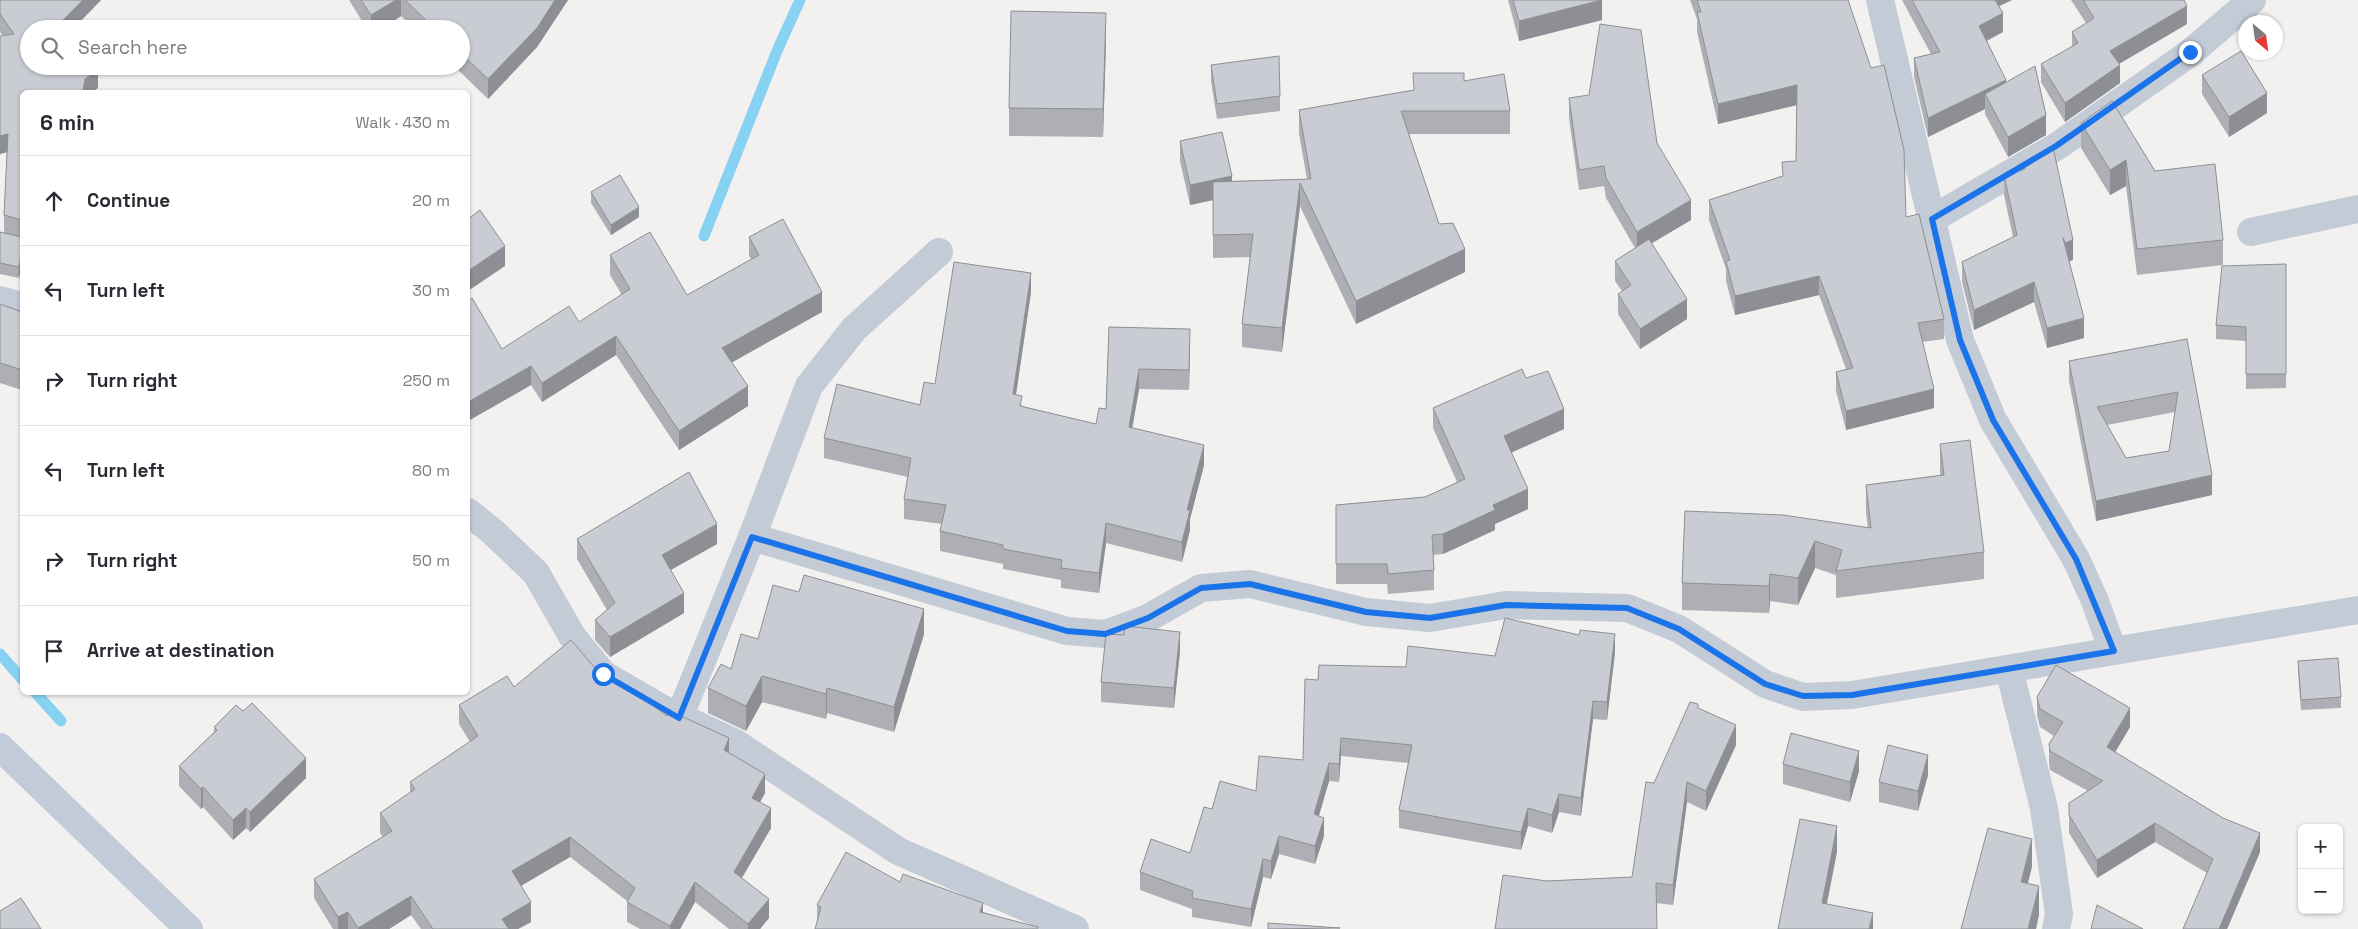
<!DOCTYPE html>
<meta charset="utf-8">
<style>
:root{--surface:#fff;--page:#f7f7f7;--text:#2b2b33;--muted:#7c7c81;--line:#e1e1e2}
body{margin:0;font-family:"Space Grotesk",sans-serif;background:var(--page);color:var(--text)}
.controls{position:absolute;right:15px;bottom:15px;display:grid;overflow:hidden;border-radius:8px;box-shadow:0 1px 4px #0004}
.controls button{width:45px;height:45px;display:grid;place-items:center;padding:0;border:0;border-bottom:1px solid var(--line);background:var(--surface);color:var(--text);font:25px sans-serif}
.compass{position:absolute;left:2238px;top:15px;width:45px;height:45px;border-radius:50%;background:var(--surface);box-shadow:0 1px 4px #0004;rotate:151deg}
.stop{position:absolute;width:15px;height:15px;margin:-11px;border:4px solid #1a73e8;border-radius:50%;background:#fff}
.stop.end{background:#1a73e8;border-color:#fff;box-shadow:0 1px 5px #0008}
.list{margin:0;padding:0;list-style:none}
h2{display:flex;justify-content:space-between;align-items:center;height:65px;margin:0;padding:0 20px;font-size:21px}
h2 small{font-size:16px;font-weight:400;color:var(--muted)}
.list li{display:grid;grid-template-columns:32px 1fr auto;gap:15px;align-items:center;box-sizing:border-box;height:90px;padding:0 20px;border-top:1px solid var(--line)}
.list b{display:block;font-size:19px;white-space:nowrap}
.list em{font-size:16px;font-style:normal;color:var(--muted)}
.icon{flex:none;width:28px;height:28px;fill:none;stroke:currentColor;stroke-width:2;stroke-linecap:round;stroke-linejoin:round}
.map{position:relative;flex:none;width:2358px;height:929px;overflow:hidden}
.search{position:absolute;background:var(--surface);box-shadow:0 1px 4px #0004;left:20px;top:20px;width:450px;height:55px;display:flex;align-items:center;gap:12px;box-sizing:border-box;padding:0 18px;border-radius:28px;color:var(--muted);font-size:19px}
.panel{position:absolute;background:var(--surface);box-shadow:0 1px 4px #0004;left:20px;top:90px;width:450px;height:605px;border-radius:8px}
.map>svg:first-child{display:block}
</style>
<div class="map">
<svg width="2358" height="929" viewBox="0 0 2358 929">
<rect width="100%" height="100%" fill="#f3f0f0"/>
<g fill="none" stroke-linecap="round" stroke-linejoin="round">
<g stroke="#87d2f2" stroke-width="11">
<polyline points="704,236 777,51 800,0"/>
<polyline points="0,654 22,679"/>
<polyline points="35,692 61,721"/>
</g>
<g stroke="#c3cbd6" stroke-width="28">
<polyline points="1880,0 1960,340 1993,420 2076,559 2095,601 2113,651"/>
<polyline points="1932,219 2056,147 2190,53 2252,0"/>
<polyline points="2251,232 2358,209"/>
<polyline points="0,300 22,306"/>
<polyline points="468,512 493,532 536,573 572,636 603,674 663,709 737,744 898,851 1075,929"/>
<polyline points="752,537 1067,631 1105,634 1148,618 1201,588 1250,584 1366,612 1430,618 1506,605 1627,608 1679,629 1765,684 1803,697 1852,695 2358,610"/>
<polyline points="2009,669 2044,808 2059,914 2056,929"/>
<polyline points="679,718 752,537 809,386 854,329 939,252"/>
</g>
<polyline stroke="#c2cbda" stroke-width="28" points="0,747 189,929"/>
</g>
<g fill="#aeafb5" fill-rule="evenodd">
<polygon points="0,0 101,0 73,29 29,29 98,88 22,92 22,263 19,278 0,274 0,232 4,233 4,215 7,152 0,154 0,36 3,36 0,32"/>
<polygon points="349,0 568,0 537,47 488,99 454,66 461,66 461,29 415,29 401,16 381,29 367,29"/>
<polygon points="1508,0 1601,0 1602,20 1519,41"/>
<polygon points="1690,0 1848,0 1906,217 1944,319 1944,339 1922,342 1934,408 1846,430 1836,391 1836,372 1846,369 1819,295 1735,315 1726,281 1726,269 1709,220 1709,200 1782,176 1796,161 1797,105 1718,124 1697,32 1697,19"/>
<polygon points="1902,0 2012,0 1999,6 2003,32 1987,41 2006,82 2046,135 2008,157 1985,114 1985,109 1928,137 1914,77 1914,58 1931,54"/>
<polygon points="2071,0 2184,0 2187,24 2119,64 2120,83 2065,122 2041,82 2041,64 2072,47 2072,32 2086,23"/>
<polygon points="1106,41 1103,137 1009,136 1009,108"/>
<polygon points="1211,65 1280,96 1280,111 1217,119 1211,81"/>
<polygon points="2202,75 2267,113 2229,137 2202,94"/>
<polygon points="1464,81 1510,111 1510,134 1409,134 1439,224 1465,272 1356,324 1300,206 1282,352 1242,347 1242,324 1250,257 1213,258 1213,200 1190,205 1180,161 1180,141 1232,181 1307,179 1299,134 1299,110"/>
<polygon points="1569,98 1657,143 1691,220 1652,243 1687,319 1640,349 1618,314 1618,294 1622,291 1615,281 1615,261 1635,248 1606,198 1604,186 1579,190 1569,118"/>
<polygon points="2081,123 2223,240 2223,265 2137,275 2126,186 2110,195 2081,148"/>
<polygon points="2053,147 2073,260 2069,261 2084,338 2047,348 2034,302 1974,330 1962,282 1962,262 2013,237 2004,195 2004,175 2023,170 2023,164"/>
<polygon points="591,192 639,217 611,235 591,203"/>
<polygon points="749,237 822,312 732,362 748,406 679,450 616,355 542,402 531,385 468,421 468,301 502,349 579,322 622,295 610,275 610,255 687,295 751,259 749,256"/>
<polygon points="2286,264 2286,388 2246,389 2246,341 2216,339 2216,325"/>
<polygon points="1031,292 1016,395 1022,406 1096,424 1106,409 1109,327 1190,349 1189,390 1139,389 1132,428 1204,465 1190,519 1190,530 1182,562 1106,543 1099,593 1061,588 1061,580 1003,569 1003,564 940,551 940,531 942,524 904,519 904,499 908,477 824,458 824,438 920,405 935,384"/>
<polygon points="0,304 22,312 22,390 0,383"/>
<path d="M 2187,339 L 2212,495 L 2096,521 L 2069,381 L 2069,361 ZM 2175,412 L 2169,451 L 2126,458 L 2107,425 Z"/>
<polygon points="1526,378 1564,429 1511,452 1528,509 1495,524 1495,530 1443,554 1433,555 1434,570 1434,590 1388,594 1387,584 1336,584 1336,505 1425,497 1457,482 1433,428 1433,408"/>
<polygon points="1940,444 1984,552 1984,579 1836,598 1836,575 1815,568 1798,605 1770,601 1769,613 1682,610 1682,583 1685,511 1868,528 1866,512 1866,485 1940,475"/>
<polygon points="577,539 717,544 670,570 684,613 610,657 595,640 595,620 607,610 577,559"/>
<polygon points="924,634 894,732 827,713 826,719 762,702 746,731 708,713 708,688 731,669 758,639"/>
<polygon points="1180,651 1174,708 1101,702 1101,682"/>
<polygon points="1615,652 1607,720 1593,719 1581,816 1559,812 1552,833 1528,826 1521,850 1399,828 1399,810 1408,763 1341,756 1339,782 1329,781 1319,816 1324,836 1315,864 1279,854 1271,879 1263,877 1251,927 1192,917 1192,909 1140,890 1140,872 1190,853 1212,809 1256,791 1303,760 1318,680 1406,667 1495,656"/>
<polygon points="2298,661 2341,697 2341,708 2301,710 2298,672"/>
<polygon points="595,668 667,716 729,753 765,793 760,802 771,828 742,878 769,918 760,929 729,929 695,902 680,929 640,929 627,922 627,901 570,857 521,886 531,922 518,929 421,929 411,915 389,929 333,929 314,898 314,879 383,837 380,833 380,813 410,793 410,782 470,742 459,724 459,705 514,687"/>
<polygon points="2037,697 2130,727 2115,752 2260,852 2227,929 2183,929 2207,873 2155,842 2097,878 2069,833 2069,803 2088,791 2050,770 2049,763 2049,744 2054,736 2040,727 2037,716"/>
<polygon points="1698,708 1736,745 1706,811 1687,802 1673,905 1656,903 1547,881 1632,877 1654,783"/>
<polygon points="214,727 306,778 250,832 246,828 233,840 203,807 201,809 179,786 179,766 214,732"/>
<polygon points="1783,764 1859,771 1850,802 1783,784"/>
<polygon points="1928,775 1918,811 1879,802 1879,782"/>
<polygon points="900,882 983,912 1038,929 817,921 817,905"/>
</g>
<g fill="#8d8f94">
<polygon points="83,0 101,0 73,29 63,29 63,20"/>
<polygon points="396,0 401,0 401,16 381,29 371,29 371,15"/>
<polygon points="555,0 568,0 537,47 488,99 488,79"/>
<polygon points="1602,0 1602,20 1519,41 1519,21"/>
<polygon points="1991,0 2012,0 1991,10"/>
<polygon points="2187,6 2187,24 2110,69 2110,51"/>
<polygon points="1106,13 1106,41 1103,137 1103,109"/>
<polygon points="2003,13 2003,32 1979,44 1979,26"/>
<polygon points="2120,65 2120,83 2065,122 2065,103"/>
<polygon points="98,70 98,88 92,92 83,92 85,79"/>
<polygon points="2006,80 2006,99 1985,94 1985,109 1928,137 1928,118"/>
<polygon points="1797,85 1797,105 1718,124 1718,104"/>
<polygon points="2267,93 2267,113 2229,137 2229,117"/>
<polygon points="2046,115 2046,135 2008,157 2008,137"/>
<polygon points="8,134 8,152 0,154 0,136"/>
<polygon points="2126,160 2126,186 2110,195 2110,170"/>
<polygon points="1232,176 1232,196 1190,205 1190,185"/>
<polygon points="1300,183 1300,206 1282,352 1282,328"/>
<polygon points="1691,200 1691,220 1637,252 1637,232"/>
<polygon points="639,207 639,217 611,235 611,225"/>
<polygon points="2073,240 2073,260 2065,263 2065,243"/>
<polygon points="505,246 505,266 468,291 468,271"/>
<polygon points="1465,249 1465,272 1356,324 1356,301"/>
<polygon points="22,253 22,263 19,278 19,267"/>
<polygon points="1031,273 1031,292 1013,414 1013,394"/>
<polygon points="1819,276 1819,295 1735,315 1735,296"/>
<polygon points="2034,282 2034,302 1974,330 1974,310"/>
<polygon points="822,292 822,312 722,368 722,348"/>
<polygon points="1687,299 1687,319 1640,349 1640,329"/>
<polygon points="2084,318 2084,338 2047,348 2047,328"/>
<polygon points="1190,329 1190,349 1189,390 1189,370"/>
<polygon points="616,336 616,355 542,402 542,383"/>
<polygon points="531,366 531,385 468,421 468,402"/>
<polygon points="1139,369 1139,389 1129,447 1129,427"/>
<polygon points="748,386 748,406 679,450 679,431"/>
<polygon points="1934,389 1934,408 1846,430 1846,411"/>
<polygon points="1564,409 1564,429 1504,456 1504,436"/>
<polygon points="1204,445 1204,465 1190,519 1190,530 1182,562 1182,542 1187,510"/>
<polygon points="2212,475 2212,495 2096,521 2096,501"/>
<polygon points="1528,489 1528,509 1495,524 1495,530 1443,554 1443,534 1493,505"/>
<polygon points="1106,523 1106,543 1099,593 1099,573"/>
<polygon points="717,524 717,544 662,575 662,555"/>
<polygon points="1815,541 1815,568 1798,605 1798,578"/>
<polygon points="1770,574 1770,601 1769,613 1769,586"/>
<polygon points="684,593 684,613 610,657 610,637"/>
<polygon points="924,609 924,634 894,732 894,707"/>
<polygon points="1180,632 1180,651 1174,708 1174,688"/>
<polygon points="1615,634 1615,652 1607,720 1607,702"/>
<polygon points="762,676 762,702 746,731 746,706"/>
<polygon points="827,688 827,713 826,719 826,694"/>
<polygon points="1593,701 1593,719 1581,816 1581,798"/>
<polygon points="2130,708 2130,727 2107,766 2107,747"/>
<polygon points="1736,725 1736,745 1706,811 1706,791"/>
<polygon points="729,738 729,758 724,750"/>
<polygon points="1341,738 1341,756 1339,782 1339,764"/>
<polygon points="1859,751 1859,771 1850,802 1850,782"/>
<polygon points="1928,755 1928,775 1918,811 1918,791"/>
<polygon points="306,758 306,778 250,832 250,812"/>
<polygon points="1329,763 1329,781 1314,832 1314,814"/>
<polygon points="765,774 765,793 752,817 752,798"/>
<polygon points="1687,782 1687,802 1673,905 1673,885"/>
<polygon points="203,787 203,807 201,809 201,789"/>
<polygon points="1559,794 1559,812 1552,833 1552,815"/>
<polygon points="246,808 246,828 233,840 233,820"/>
<polygon points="771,808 771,828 734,891 734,872"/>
<polygon points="1528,808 1528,826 1521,850 1521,832"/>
<polygon points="1324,818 1324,836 1315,864 1315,846"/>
<polygon points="2155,823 2155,842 2097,878 2097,860"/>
<polygon points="1837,826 1837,852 1822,929 1822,903"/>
<polygon points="2260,833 2260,852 2227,929 2219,929"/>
<polygon points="1279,836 1279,854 1271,879 1271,861"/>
<polygon points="570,837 570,857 512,891 512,871"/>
<polygon points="2032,839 2032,867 2021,910 2021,882"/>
<polygon points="1263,859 1263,877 1251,927 1251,909"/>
<polygon points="695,882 695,902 680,929 670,929 670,926"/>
<polygon points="2039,886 2039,915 2036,929 2028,929"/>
<polygon points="411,896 411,915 389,929 358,929 358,928"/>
<polygon points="769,899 769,918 760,929 748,929 748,924"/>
<polygon points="531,902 531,922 518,929 502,929 502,919"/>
<polygon points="983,903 983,922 980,912"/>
<polygon points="348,912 348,929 338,929 338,917"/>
<polygon points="1873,913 1873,929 1869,929"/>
</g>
<g fill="#caccd3" stroke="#8d8f94" fill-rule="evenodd">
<polygon points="0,0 83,0 63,20 69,29 29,29 29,66 95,66 98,70 85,79 83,92 22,92 22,220 4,215 8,134 0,136 0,36 14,34 0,14"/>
<polygon points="361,0 396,0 371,15"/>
<polygon points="405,0 555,0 537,28 488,79 461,53 461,29 435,29"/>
<polygon points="1513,0 1602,0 1519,21"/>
<polygon points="1697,0 1848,0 1871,68 1884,65 1904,150 1906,217 1919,214 1944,319 1918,323 1934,389 1846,411 1836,372 1853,368 1819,276 1735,296 1726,261 1730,260 1709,200 1783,176 1782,162 1796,161 1797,85 1718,104 1697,12 1701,12"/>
<polygon points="1912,0 1995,0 2003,13 1979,26 2006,80 1928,118 1914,58 1940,52"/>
<polygon points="2083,0 2184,0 2187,6 2110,51 2120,65 2065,103 2041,64 2078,43 2072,32 2094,18"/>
<polygon points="1011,11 1106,13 1103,109 1009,108"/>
<polygon points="1600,24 1641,30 1657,143 1691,200 1637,232 1606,178 1604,166 1579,170 1569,98 1589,95"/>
<polygon points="2241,51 2267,93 2229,117 2202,75"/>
<polygon points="1279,56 1280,96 1217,104 1211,65"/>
<polygon points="2035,66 2046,115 2008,137 1985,94"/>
<polygon points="1413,73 1464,73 1464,81 1504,74 1510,111 1401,111 1439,224 1453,223 1465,249 1356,301 1300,183 1282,328 1242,324 1253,234 1213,235 1213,182 1311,179 1299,110 1414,90"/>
<polygon points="2112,101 2155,171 2215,164 2223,240 2137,249 2126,160 2110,170 2081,123"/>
<polygon points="1222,132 1232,176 1190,185 1180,141"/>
<polygon points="2053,147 2073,240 2065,243 2063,238 2084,318 2047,328 2034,282 1974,310 1962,262 2017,235 2004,175 2025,169 2023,164"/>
<polygon points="620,175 639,207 611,225 591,192"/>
<polygon points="480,210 505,246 468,271 468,219"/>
<polygon points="783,219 822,292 722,348 748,386 679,431 616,336 542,383 531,366 468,402 468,301 472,298 502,349 569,306 579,322 630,289 610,255 650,232 687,295 759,255 749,237"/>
<polygon points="0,232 22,237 22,253 19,267 0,263"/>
<polygon points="1649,239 1687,299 1640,329 1618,294 1631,285 1615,261"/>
<polygon points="954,262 1031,273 1013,394 1022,396 1020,406 1096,424 1099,408 1106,409 1109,327 1190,329 1189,370 1139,369 1129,427 1204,445 1187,510 1190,510 1182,542 1106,523 1099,573 1061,568 1062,560 1003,549 1003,545 940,531 946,505 904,499 911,458 824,438 837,384 920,405 924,382 935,384"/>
<polygon points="2286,264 2286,374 2246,374 2246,327 2216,325 2222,266"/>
<polygon points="0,304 22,312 22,370 0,363"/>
<path d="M 2187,339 L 2212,475 L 2096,501 L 2069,361 ZM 2178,392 L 2169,451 L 2126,458 L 2097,407 Z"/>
<polygon points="1522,369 1526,378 1548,371 1564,409 1504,436 1528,489 1493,505 1495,510 1443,534 1432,535 1434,570 1388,574 1387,564 1336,564 1336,505 1425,497 1465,479 1433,408"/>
<polygon points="1970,440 1984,552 1836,571 1842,550 1815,541 1798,578 1770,574 1769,586 1682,583 1685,511 1783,515 1871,528 1866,485 1944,475 1940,444"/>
<polygon points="689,472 717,524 662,555 684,593 610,637 595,620 615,603 577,539"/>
<polygon points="804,575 924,609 894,707 827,688 826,694 762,676 746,706 708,688 721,664 731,669 741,634 758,639 773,585 799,592"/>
<polygon points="1505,618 1579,635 1580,630 1615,634 1607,702 1593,701 1581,798 1559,794 1552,815 1528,808 1521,832 1399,810 1412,745 1341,738 1339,764 1329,763 1314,814 1324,818 1315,846 1279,836 1271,861 1263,859 1251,909 1192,898 1193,891 1140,872 1151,839 1190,853 1204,807 1212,809 1220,781 1256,791 1259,756 1303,760 1305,679 1318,680 1319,665 1406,667 1408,646 1495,656"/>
<polygon points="1125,626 1180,632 1174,688 1101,682 1106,634 1124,635"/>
<polygon points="571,640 595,668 636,692 667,716 670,711 729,738 724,750 765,774 752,798 771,808 734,872 769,899 748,924 695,882 670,926 627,902 635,888 570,837 512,871 531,902 502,919 509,929 433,929 411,896 358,928 348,912 338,917 314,879 392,831 380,813 415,789 410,782 478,736 459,705 507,676 514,687"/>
<polygon points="2338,658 2341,697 2301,700 2298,661"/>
<polygon points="2056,665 2130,708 2107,747 2223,818 2260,833 2219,929 2183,929 2213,859 2155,823 2097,860 2069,815 2069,803 2103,781 2050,751 2049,744 2063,722 2040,709 2037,697"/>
<polygon points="1690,702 1698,704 1698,708 1736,725 1706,791 1687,782 1673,885 1656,883 1657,929 1495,929 1503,875 1547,881 1632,877 1646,782 1654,783"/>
<polygon points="252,703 306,758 250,812 246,808 233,820 203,787 201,789 179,766 217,730 214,727 236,705 243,711"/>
<polygon points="1791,733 1859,751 1850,782 1783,764"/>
<polygon points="1888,745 1928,755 1918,791 1879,782"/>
<polygon points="1800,819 1837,826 1822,903 1873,913 1869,929 1778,929"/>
<polygon points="1988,828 2032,839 2021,882 2039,886 2028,929 1961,929"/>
<polygon points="846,852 900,882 903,874 983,903 980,912 1038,927 1038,929 815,929 821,907 817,905"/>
<polygon points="21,898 41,929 0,929 0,911"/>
<polygon points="2097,905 2143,929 2091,929"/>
<polygon points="1268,923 1340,928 1268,929"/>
</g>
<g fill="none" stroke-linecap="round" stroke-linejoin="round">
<polyline stroke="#1a73e8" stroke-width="6" points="603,674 679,718 752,537 1067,631 1105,634 1148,618 1201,588 1250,584 1366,612 1430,618 1506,605 1627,608 1679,629 1765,684 1803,696 1852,695 2114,651 2076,559 1993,420 1960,340 1932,219 2056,146 2190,52"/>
</g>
</svg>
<div class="controls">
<button>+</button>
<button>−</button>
</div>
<svg class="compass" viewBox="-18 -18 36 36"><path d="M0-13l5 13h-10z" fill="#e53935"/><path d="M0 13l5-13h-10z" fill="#7c7c81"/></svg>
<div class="stop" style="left:603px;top:674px"></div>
<div class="stop end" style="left:2190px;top:52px"></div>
<div class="search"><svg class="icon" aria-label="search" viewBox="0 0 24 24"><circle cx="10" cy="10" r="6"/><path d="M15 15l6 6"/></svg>Search here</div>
<section class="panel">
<h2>6 min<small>Walk · 430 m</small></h2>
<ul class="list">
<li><svg class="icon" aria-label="ahead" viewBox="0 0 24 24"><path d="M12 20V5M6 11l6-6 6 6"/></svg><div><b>Continue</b></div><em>20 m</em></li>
<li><svg class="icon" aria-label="left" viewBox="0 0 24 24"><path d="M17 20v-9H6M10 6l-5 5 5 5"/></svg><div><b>Turn left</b></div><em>30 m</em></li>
<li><svg class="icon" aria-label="right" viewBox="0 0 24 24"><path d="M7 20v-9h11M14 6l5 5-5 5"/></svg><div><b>Turn right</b></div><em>250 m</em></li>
<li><svg class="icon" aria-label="left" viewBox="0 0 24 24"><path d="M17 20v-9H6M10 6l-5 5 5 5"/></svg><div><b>Turn left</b></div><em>80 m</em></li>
<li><svg class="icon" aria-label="right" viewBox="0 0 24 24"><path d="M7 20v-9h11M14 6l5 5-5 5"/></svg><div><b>Turn right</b></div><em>50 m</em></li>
<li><svg class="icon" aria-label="arrive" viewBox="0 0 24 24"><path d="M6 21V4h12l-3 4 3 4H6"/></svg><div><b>Arrive at destination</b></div></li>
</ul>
</section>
</div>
